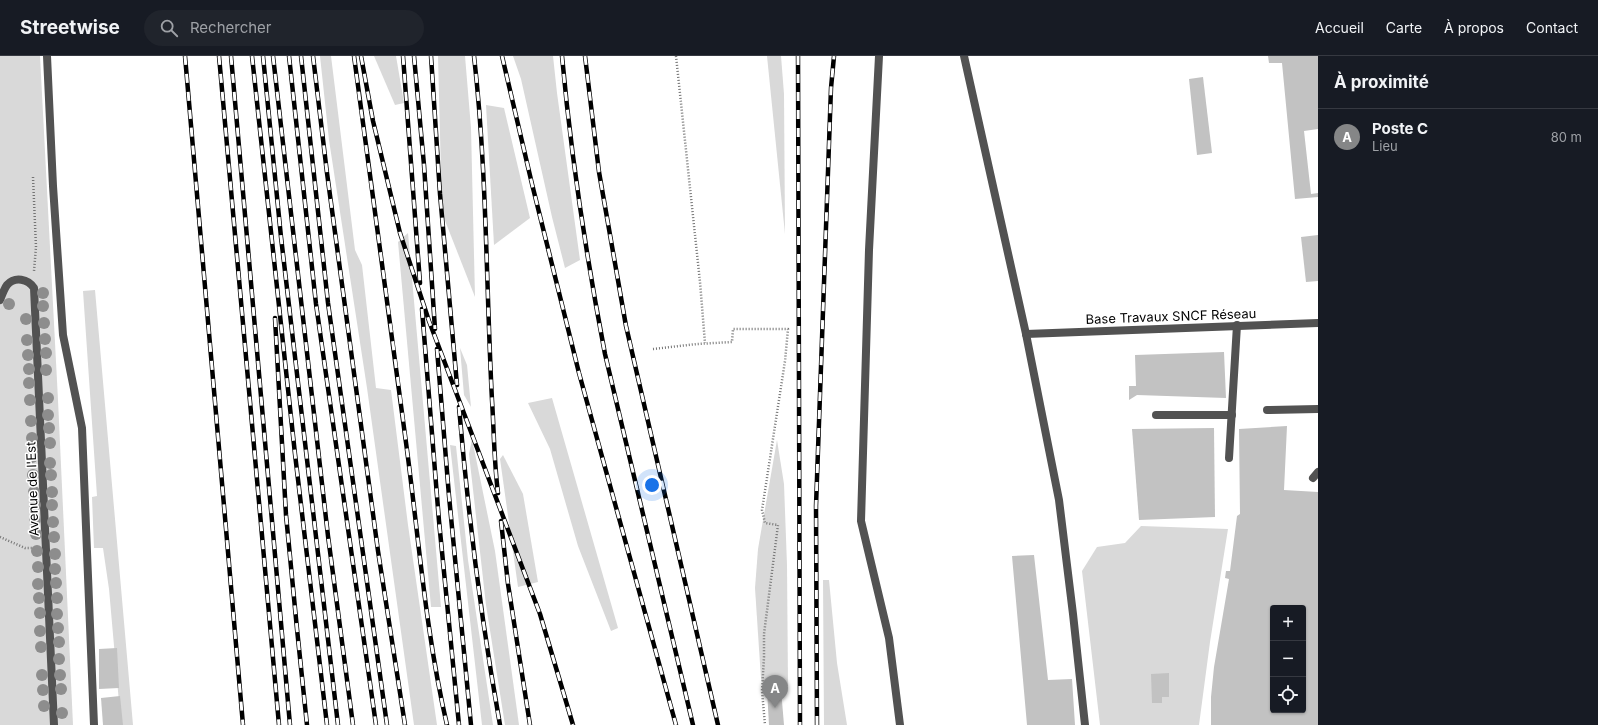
<!DOCTYPE html>
<html lang="fr">
<meta charset="utf-8">
<style>
:root{--surface:#171b24;--page:#20242c;--text:#f1f3f6;--muted:#9ea1a6;--line:#363941;--accent:#858687}
body{margin:0;font-family:Inter,sans-serif;background:var(--page);color:var(--text)}
.controls{position:absolute;right:12px;bottom:12px;display:grid;overflow:hidden;border-radius:4px;box-shadow:0 1px 3px #0004}
.controls button{width:36px;height:36px;display:grid;place-items:center;padding:0;border:0;border-bottom:1px solid var(--line);background:var(--surface);color:var(--text);font:20px sans-serif}
.you{position:absolute;left:652px;top:429px;width:14px;height:14px;margin:-10px;border:3px solid #fff;border-radius:50%;background:#1a73e8;box-shadow:0 0 0 6px #1a73e833}
.badge{display:grid;place-items:center;width:26px;height:26px;border-radius:50%;background:var(--accent);color:#fff;font-size:13px;font-weight:700}
.pin{position:absolute;translate:-50% -33px;filter:drop-shadow(0 1px 2px #0008)}
.pin::after{content:'';position:absolute;top:21px;width:14px;height:12px;background:inherit;clip-path:polygon(0 0,100% 0,50% 100%)}
.list{margin:0;padding:0;list-style:none}
h2{display:flex;justify-content:space-between;align-items:center;height:52px;margin:0;padding:0 16px;font-size:17px}
h2 small{font-size:13px;font-weight:400;color:var(--muted)}
.list li{display:grid;grid-template-columns:26px 1fr auto;gap:12px;align-items:center;box-sizing:border-box;height:56px;padding:0 16px;border-top:1px solid var(--line)}
.list b{display:block;font-size:15px;white-space:nowrap}
.list p{margin:0;font-size:13px;white-space:nowrap;color:var(--muted)}
.list em{font-size:13px;font-style:normal;color:var(--muted)}
.icon{flex:none;width:22px;height:22px;fill:none;stroke:currentColor;stroke-width:2;stroke-linecap:round;stroke-linejoin:round}
.map{position:relative;flex:none;width:1318px;height:669px;overflow:hidden}
header{display:flex;align-items:center;gap:24px;box-sizing:border-box;height:56px;padding:0 20px;background:var(--surface);border-bottom:1px solid var(--line)}
header strong{font-size:19px}
nav{display:flex;gap:22px;margin-inline-start:auto;font-size:14px}
.search{width:280px;height:36px;background:var(--page);display:flex;align-items:center;gap:10px;box-sizing:border-box;padding:0 14px;border-radius:22px;color:var(--muted);font-size:15px}
main{display:flex}
aside{flex:1;background:var(--surface)}
.map>svg:first-child{display:block}
</style>
<header>
<strong>Streetwise</strong>
<div class="search"><svg class="icon" aria-label="search" viewBox="0 0 24 24"><circle cx="10" cy="10" r="6"/><path d="M15 15l6 6"/></svg>Rechercher</div>
<nav><a>Accueil</a><a>Carte</a><a>À propos</a><a>Contact</a></nav>
</header>
<main>
<div class="map">
<svg width="1318" height="669" viewBox="0 0 1318 669">
<rect width="100%" height="100%" fill="#fff"/>
<g fill="#d9d9d9">
<polygon points="0,0 40,0 58,344 73,669 0,669"/>
<polygon points="320,0 331,0 355,194 362,209 376,332 391,334 408,469 437,669 414,669 367,332 329,84"/>
<polygon points="374,0 396,0 404,47 395,49"/>
<polygon points="438,0 465,0 471,72 475,241 442,157"/>
<polygon points="513,0 553,0 557,37 580,204 565,212 552,161 521,23"/>
<polygon points="767,0 781,0 784,38 785,178"/>
<polygon points="486,49 504,52 530,162 494,189"/>
<polygon points="408,177 441,551 431,551 398,186"/>
<polygon points="95,234 133,669 121,669 109,533 103,492 94,492 92,441 97,440 83,235"/>
<polygon points="460,292 467,309 471,351 464,339"/>
<polygon points="552,342 618,572 611,575 578,490 550,393 528,347"/>
<polygon points="472,383 495,495 519,669 505,669 486,549 469,398"/>
<polygon points="777,384 784,428 787,509 788,630 765,632 761,623 755,532 758,493"/>
<polygon points="450,389 456,390 468,504 493,669 482,669"/>
<polygon points="503,399 523,438 538,526 518,531 500,403"/>
<polygon points="1141,470 1228,473 1210,586 1199,669 1100,669 1082,515 1097,491 1125,487"/>
<polygon points="823,524 829,524 837,607 847,669 824,669"/>
</g>
<g fill="#c2c2c2" fill-rule="evenodd">
<polygon points="1268,0 1318,0 1318,73 1304,75 1311,138 1318,137 1318,141 1295,143 1282,7 1269,7"/>
<polygon points="1203,21 1212,97 1197,99 1189,23"/>
<polygon points="1318,179 1318,225 1306,226 1301,181"/>
<polygon points="1224,296 1226,342 1137,339 1129,344 1129,330 1136,330 1135,299"/>
<path d="M 1287,370 L 1284,434 L 1318,436 L 1318,669 L 1211,669 L 1211,641 L 1214,611 L 1229,523 L 1225,522 L 1226,515 L 1230,515 L 1237,460 L 1240,458 L 1239,373 ZM 1273,552 L 1303,552 L 1303,654 L 1273,654 Z"/>
<polygon points="1214,372 1215,461 1139,464 1132,373"/>
<polygon points="1034,499 1048,624 1072,623 1075,669 1027,669 1012,500"/>
<polygon points="117,592 119,632 99,633 99,593"/>
<polygon points="1169,617 1169,641 1162,641 1162,647 1152,647 1151,618"/>
<polygon points="781,633 784,669 769,669 767,634"/>
<polygon points="120,640 123,669 103,669 101,642"/>
</g>
<g fill="none" stroke-linecap="round" stroke-linejoin="round">
<g stroke="#747474" stroke-width="2.5" stroke-dasharray="1 2" stroke-linecap="butt">
<polyline points="676,0 700,226 705,287"/>
<polyline points="33,121 36,191 34,215"/>
<polyline points="653,293 697,288 732,286 733,273 788,273 785,305 762,454 765,467 778,469 764,578 764,601 762,635 765,669"/>
<polyline points="0,481 25,492 32,492"/>
</g>
<g stroke="#525252" stroke-width="8">
<polyline points="47,0 53,130 63,279 82,372 94,669"/>
<polyline points="879,0 869,194 861,465 889,582 900,669"/>
<polyline points="964,0 1026,278 1059,444 1073,558 1085,669"/>
<path d="M 0,244 C 2,239 4,233 7,229 C 15,220 28,223 34,232 L 54,669"/>
<polyline points="1026,278 1318,267"/>
<polyline points="1156,359 1232,359"/>
<polyline points="1229,402 1237,269"/>
<polyline points="1313,422 1318,416"/>
</g>
<polyline stroke="#525252" stroke-width="8" points="1267,354 1318,353"/>
<defs>
<g id="rail">
<polyline points="185,0 243,669"/>
<polyline points="219,0 279,669"/>
<polyline points="231,0 290,669"/>
<polyline points="252,0 295,398 327,669"/>
<polyline points="263,0 281,181 338,669"/>
<polyline points="273,0 328,480 353,669"/>
<polyline points="289,0 316,248 376,669"/>
<polyline points="301,0 328,247 387,669"/>
<polyline points="313,0 327,117 378,495 405,669"/>
<path d="M 354,0 C 371,131 390,262 407,394 C 419,485 426,579 447,669"/>
<polyline points="361,0 373,65 400,177 429,265 540,558 573,669"/>
<polyline points="403,0 420,227"/>
<polyline points="414,0 424,109 435,273"/>
<polyline points="431,0 440,138 457,329"/>
<path d="M 474,0 C 487,114 486,229 492,344 C 494,375 494,406 498,437"/>
<polyline points="502,0 532,128 579,317 676,669"/>
<path d="M 562,0 C 571,100 586,199 605,298 L 693,669"/>
<polyline points="585,0 599,116 626,270 718,669"/>
<polyline points="798,0 800,669"/>
<polyline points="422,253 439,465 459,669"/>
<polyline points="275,262 286,459 297,573 307,669"/>
<polyline points="437,293 449,440 471,669"/>
<path d="M 459,351 C 468,458 481,563 500,669"/>
<polyline points="501,465 508,528 530,669"/>
<polyline points="817,669 816,450 831,32 834,0"/>
</g>
</defs>
<use href="#rail" stroke="#000" stroke-width="4.5"/>
<use href="#rail" stroke="#fff" stroke-width="3" stroke-dasharray="9" stroke-linecap="butt"/>
</g>
<g fill="#8d8d8d">
<circle cx="43" cy="237" r="6"/>
<circle cx="9" cy="248" r="6"/>
<circle cx="43" cy="250" r="6"/>
<circle cx="26" cy="263" r="6"/>
<circle cx="44" cy="267" r="6"/>
<circle cx="45" cy="283" r="6"/>
<circle cx="27" cy="284" r="6"/>
<circle cx="46" cy="297" r="6"/>
<circle cx="28" cy="299" r="6"/>
<circle cx="29" cy="313" r="6"/>
<circle cx="46" cy="314" r="6"/>
<circle cx="29" cy="327" r="6"/>
<circle cx="48" cy="342" r="6"/>
<circle cx="30" cy="344" r="6"/>
<circle cx="48" cy="359" r="6"/>
<circle cx="31" cy="365" r="6"/>
<circle cx="49" cy="372" r="6"/>
<circle cx="32" cy="382" r="6"/>
<circle cx="50" cy="387" r="6"/>
<circle cx="32" cy="401" r="6"/>
<circle cx="50" cy="407" r="6"/>
<circle cx="33" cy="419" r="6"/>
<circle cx="51" cy="419" r="6"/>
<circle cx="34" cy="436" r="6"/>
<circle cx="52" cy="436" r="6"/>
<circle cx="35" cy="449" r="6"/>
<circle cx="52" cy="449" r="6"/>
<circle cx="35" cy="464" r="6"/>
<circle cx="53" cy="466" r="6"/>
<circle cx="36" cy="478" r="6"/>
<circle cx="54" cy="481" r="6"/>
<circle cx="37" cy="495" r="6"/>
<circle cx="55" cy="498" r="6"/>
<circle cx="38" cy="511" r="6"/>
<circle cx="55" cy="513" r="6"/>
<circle cx="56" cy="527" r="6"/>
<circle cx="38" cy="528" r="6"/>
<circle cx="39" cy="542" r="6"/>
<circle cx="57" cy="542" r="6"/>
<circle cx="40" cy="557" r="6"/>
<circle cx="57" cy="558" r="6"/>
<circle cx="58" cy="572" r="6"/>
<circle cx="40" cy="575" r="6"/>
<circle cx="59" cy="586" r="6"/>
<circle cx="41" cy="591" r="6"/>
<circle cx="59" cy="603" r="6"/>
<circle cx="42" cy="619" r="6"/>
<circle cx="60" cy="619" r="6"/>
<circle cx="61" cy="633" r="6"/>
<circle cx="43" cy="634" r="6"/>
<circle cx="44" cy="650" r="6"/>
<circle cx="62" cy="657" r="6"/>
</g>
<g text-anchor="middle" dominant-baseline="central" stroke-width="3" stroke-linejoin="round" paint-order="stroke">
<g font-size="13" fill="#000" stroke="#fff">
<text transform="translate(1171 260) rotate(-2)">Base Travaux SNCF Réseau</text>
<text transform="translate(32 433) rotate(-92)">Avenue de l'Est</text>
</g>
</g>
</svg>
<div class="controls">
<button>+</button>
<button>−</button>
<button><svg class="icon" aria-label="locate" viewBox="0 0 24 24"><circle cx="12" cy="12" r="6"/><path d="M12 2v4M12 18v4M2 12h4M18 12h4"/></svg></button>
</div>
<div class="you"></div>
<div class="pin badge" style="left:775px;top:652px">A</div>
</div>
<aside>
<h2>À proximité<small></small></h2>
<ul class="list">
<li><span class="badge">A</span><div><b>Poste C</b><p>Lieu</p></div><em>80 m</em></li>
</ul>
</aside>
</main>
